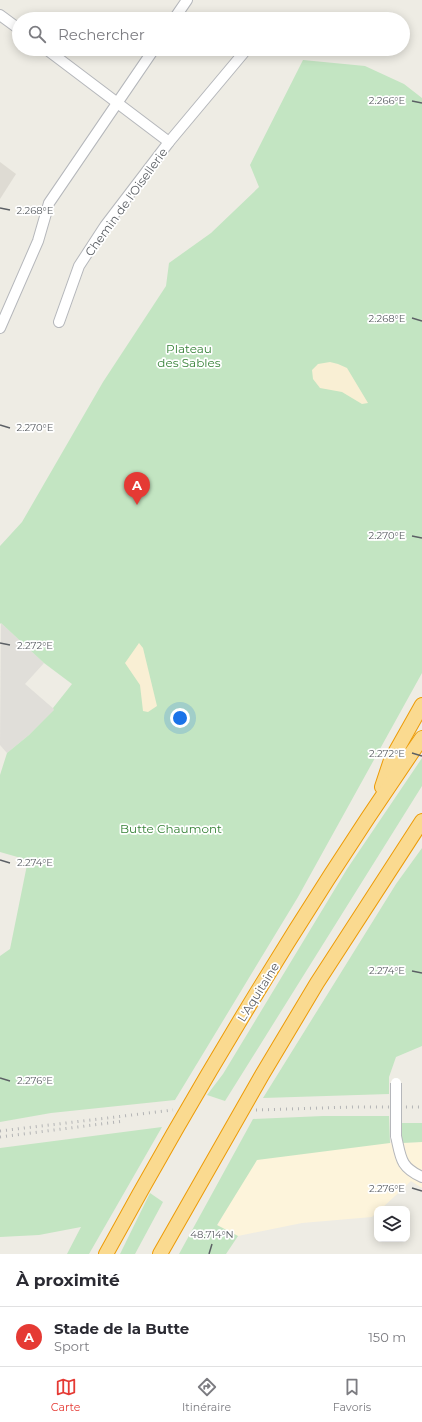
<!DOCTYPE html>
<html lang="fr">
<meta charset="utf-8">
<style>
:root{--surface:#fff;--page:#f7f7f7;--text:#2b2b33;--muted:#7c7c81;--line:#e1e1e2;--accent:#e53a34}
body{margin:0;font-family:Montserrat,sans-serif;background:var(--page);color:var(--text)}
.controls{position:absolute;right:12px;bottom:12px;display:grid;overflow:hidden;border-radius:8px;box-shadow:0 2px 10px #0003}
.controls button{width:36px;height:36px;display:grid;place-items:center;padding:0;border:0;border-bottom:1px solid var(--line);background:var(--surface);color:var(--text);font:20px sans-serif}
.you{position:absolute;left:180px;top:718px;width:14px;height:14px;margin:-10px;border:3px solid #fff;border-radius:50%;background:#1a73e8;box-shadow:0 0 0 6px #1a73e833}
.badge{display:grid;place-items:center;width:26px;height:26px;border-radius:50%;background:var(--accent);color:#fff;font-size:13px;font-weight:700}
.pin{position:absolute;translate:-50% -33px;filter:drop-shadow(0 1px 2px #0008)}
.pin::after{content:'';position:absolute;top:21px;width:14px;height:12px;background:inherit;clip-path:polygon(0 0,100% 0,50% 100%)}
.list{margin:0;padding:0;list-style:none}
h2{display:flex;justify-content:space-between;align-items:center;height:52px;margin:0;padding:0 16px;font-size:17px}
h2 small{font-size:13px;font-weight:400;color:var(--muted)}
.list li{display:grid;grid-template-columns:26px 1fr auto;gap:12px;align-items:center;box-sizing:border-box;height:60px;padding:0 16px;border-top:1px solid var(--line)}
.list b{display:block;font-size:15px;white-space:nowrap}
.list p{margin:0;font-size:13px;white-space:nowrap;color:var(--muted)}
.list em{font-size:13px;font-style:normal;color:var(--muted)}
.icon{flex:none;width:22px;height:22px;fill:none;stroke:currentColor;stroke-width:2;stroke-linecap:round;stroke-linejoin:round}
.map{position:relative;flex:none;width:422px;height:1254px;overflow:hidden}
.search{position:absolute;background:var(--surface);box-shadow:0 2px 10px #0003;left:12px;right:12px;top:12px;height:44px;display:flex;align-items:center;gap:10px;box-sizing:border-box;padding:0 14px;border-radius:22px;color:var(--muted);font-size:15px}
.sheet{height:112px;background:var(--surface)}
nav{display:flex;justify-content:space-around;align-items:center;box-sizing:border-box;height:56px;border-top:1px solid var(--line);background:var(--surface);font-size:11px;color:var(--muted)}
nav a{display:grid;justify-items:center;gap:2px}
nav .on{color:var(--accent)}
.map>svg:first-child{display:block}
</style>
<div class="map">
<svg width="422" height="1254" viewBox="0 0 422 1254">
<rect width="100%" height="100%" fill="#eeece4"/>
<polygon fill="#fdf4db" points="422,1142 422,1188 411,1181 381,1209 377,1209 377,1212 372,1217 302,1223 238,1236 217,1226 253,1160 383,1143"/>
<polygon fill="#e0ded9" points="1,623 44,663 25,684 55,710 29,735 7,753 0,745"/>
<polygon fill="#dedbd3" points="0,162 16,174 0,199"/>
<g fill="#c3e5c2">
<polygon points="303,60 365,66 404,84 422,98 422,673 298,897 175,1100 51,1113 0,1122 0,956 10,949 28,860 0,852 0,775 7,753 29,735 54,710 53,708 72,684 44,663 1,623 0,624 0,546 22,522 103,382 166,286 169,263 211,233 259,187 250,165"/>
<polygon points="422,758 422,786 225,1101 207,1095 223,1074 347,869"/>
<polygon points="422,848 422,1046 396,1057 389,1077 389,1094 263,1098 396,884"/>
<polygon points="323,1116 389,1116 390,1143 257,1160 217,1225 238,1236 226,1254 179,1254 253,1119"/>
<polygon points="402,1123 422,1123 422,1142 402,1143"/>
<polygon points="162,1127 89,1254 67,1254 81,1227 39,1235 0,1237 0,1148"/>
<polygon points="150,1193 163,1202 135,1254 120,1254"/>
</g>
<g fill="#f9efd4">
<polygon points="330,362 338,364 347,368 368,403 362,404 342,392 320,388 313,379 312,370 318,364"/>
<polygon points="139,643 143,648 157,706 148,712 143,711 140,685 125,663"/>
</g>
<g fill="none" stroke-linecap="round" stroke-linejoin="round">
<defs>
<g id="minor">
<polyline points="0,15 19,29"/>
<polyline points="174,19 187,0"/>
<polyline points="46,49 169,142 105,226 79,266 59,322"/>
<polyline points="169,142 246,50"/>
<polyline points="0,328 38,241 49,203 154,49"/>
<path d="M 396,1136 C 401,1158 400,1167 422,1177"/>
</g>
<g id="highway">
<polyline points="382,787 391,760 422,705"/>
<path d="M 106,1254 C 203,1077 307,904 422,738"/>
<polyline points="160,1254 262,1075 317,983 422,821"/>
</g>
</defs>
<use href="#minor" stroke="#b5b7bb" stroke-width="12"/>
<use href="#highway" stroke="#ed9b06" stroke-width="16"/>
<use href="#minor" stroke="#fff" stroke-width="10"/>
<use href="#highway" stroke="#fada90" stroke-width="14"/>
<g stroke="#b3b4b5" stroke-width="3" stroke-dasharray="1 5" stroke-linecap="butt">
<polyline points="256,1110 353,1107 422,1107"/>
<polyline points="0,1131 173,1110"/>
<polyline points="0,1137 124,1121"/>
</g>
<defs>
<polyline id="minor-bridge" points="396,1083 396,1136"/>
</defs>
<use href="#minor-bridge" stroke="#b5b7bb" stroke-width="12" stroke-linecap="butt"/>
<use href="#minor-bridge" stroke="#fff" stroke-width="10"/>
</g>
<path fill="none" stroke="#5c6065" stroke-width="1.5" d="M 412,101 L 422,103M 0,208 L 10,210M 412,318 L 422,321M 0,425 L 10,428M 412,536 L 422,538M 0,643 L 10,645M 412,753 L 422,756M 0,860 L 10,863M 412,971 L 422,973M 0,1078 L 10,1081M 412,1188 L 422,1191M 209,1254 L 212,1244"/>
<g text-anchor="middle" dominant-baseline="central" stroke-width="3.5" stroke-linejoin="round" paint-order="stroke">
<g font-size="12" fill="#5c6065" stroke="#fff">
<text transform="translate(126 202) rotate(-54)">Chemin de l'Oisellerie</text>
<text transform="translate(258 992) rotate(-58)">L'Aquitaine</text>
</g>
<g font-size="12" fill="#368237" stroke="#fff">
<text x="189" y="348">Plateau<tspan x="189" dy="14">des Sables</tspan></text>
<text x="171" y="828">Butte Chaumont</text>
</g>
</g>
<g font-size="10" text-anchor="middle" fill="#5c6065" stroke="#fff" stroke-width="3.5" stroke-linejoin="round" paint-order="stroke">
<text x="387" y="104">2.266°E</text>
<text x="35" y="214">2.268°E</text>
<text x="387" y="322">2.268°E</text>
<text x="35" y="431">2.270°E</text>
<text x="387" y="539">2.270°E</text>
<text x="35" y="649">2.272°E</text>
<text x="387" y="757">2.272°E</text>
<text x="35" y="866">2.274°E</text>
<text x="387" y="974">2.274°E</text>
<text x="35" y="1084">2.276°E</text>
<text x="387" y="1192">2.276°E</text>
<text x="212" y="1238">48.714°N</text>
</g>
</svg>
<div class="controls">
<button><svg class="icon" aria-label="layers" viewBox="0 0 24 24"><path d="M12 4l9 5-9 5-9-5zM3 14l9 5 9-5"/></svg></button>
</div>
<div class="you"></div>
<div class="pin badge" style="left:137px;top:505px">A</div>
<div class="search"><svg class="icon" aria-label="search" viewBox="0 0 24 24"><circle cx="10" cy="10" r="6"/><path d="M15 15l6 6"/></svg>Rechercher</div>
</div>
<section class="sheet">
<h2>À proximité<small></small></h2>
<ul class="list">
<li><span class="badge">A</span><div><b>Stade de la Butte</b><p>Sport</p></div><em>150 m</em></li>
</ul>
</section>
<nav>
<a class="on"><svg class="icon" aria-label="map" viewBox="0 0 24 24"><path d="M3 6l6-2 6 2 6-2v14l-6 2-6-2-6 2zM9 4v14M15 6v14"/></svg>Carte</a>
<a><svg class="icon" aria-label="directions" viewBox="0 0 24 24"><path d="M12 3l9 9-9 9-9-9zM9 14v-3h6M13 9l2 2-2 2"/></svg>Itinéraire</a>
<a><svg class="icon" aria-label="saved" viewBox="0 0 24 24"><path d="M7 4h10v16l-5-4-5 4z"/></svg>Favoris</a>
</nav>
